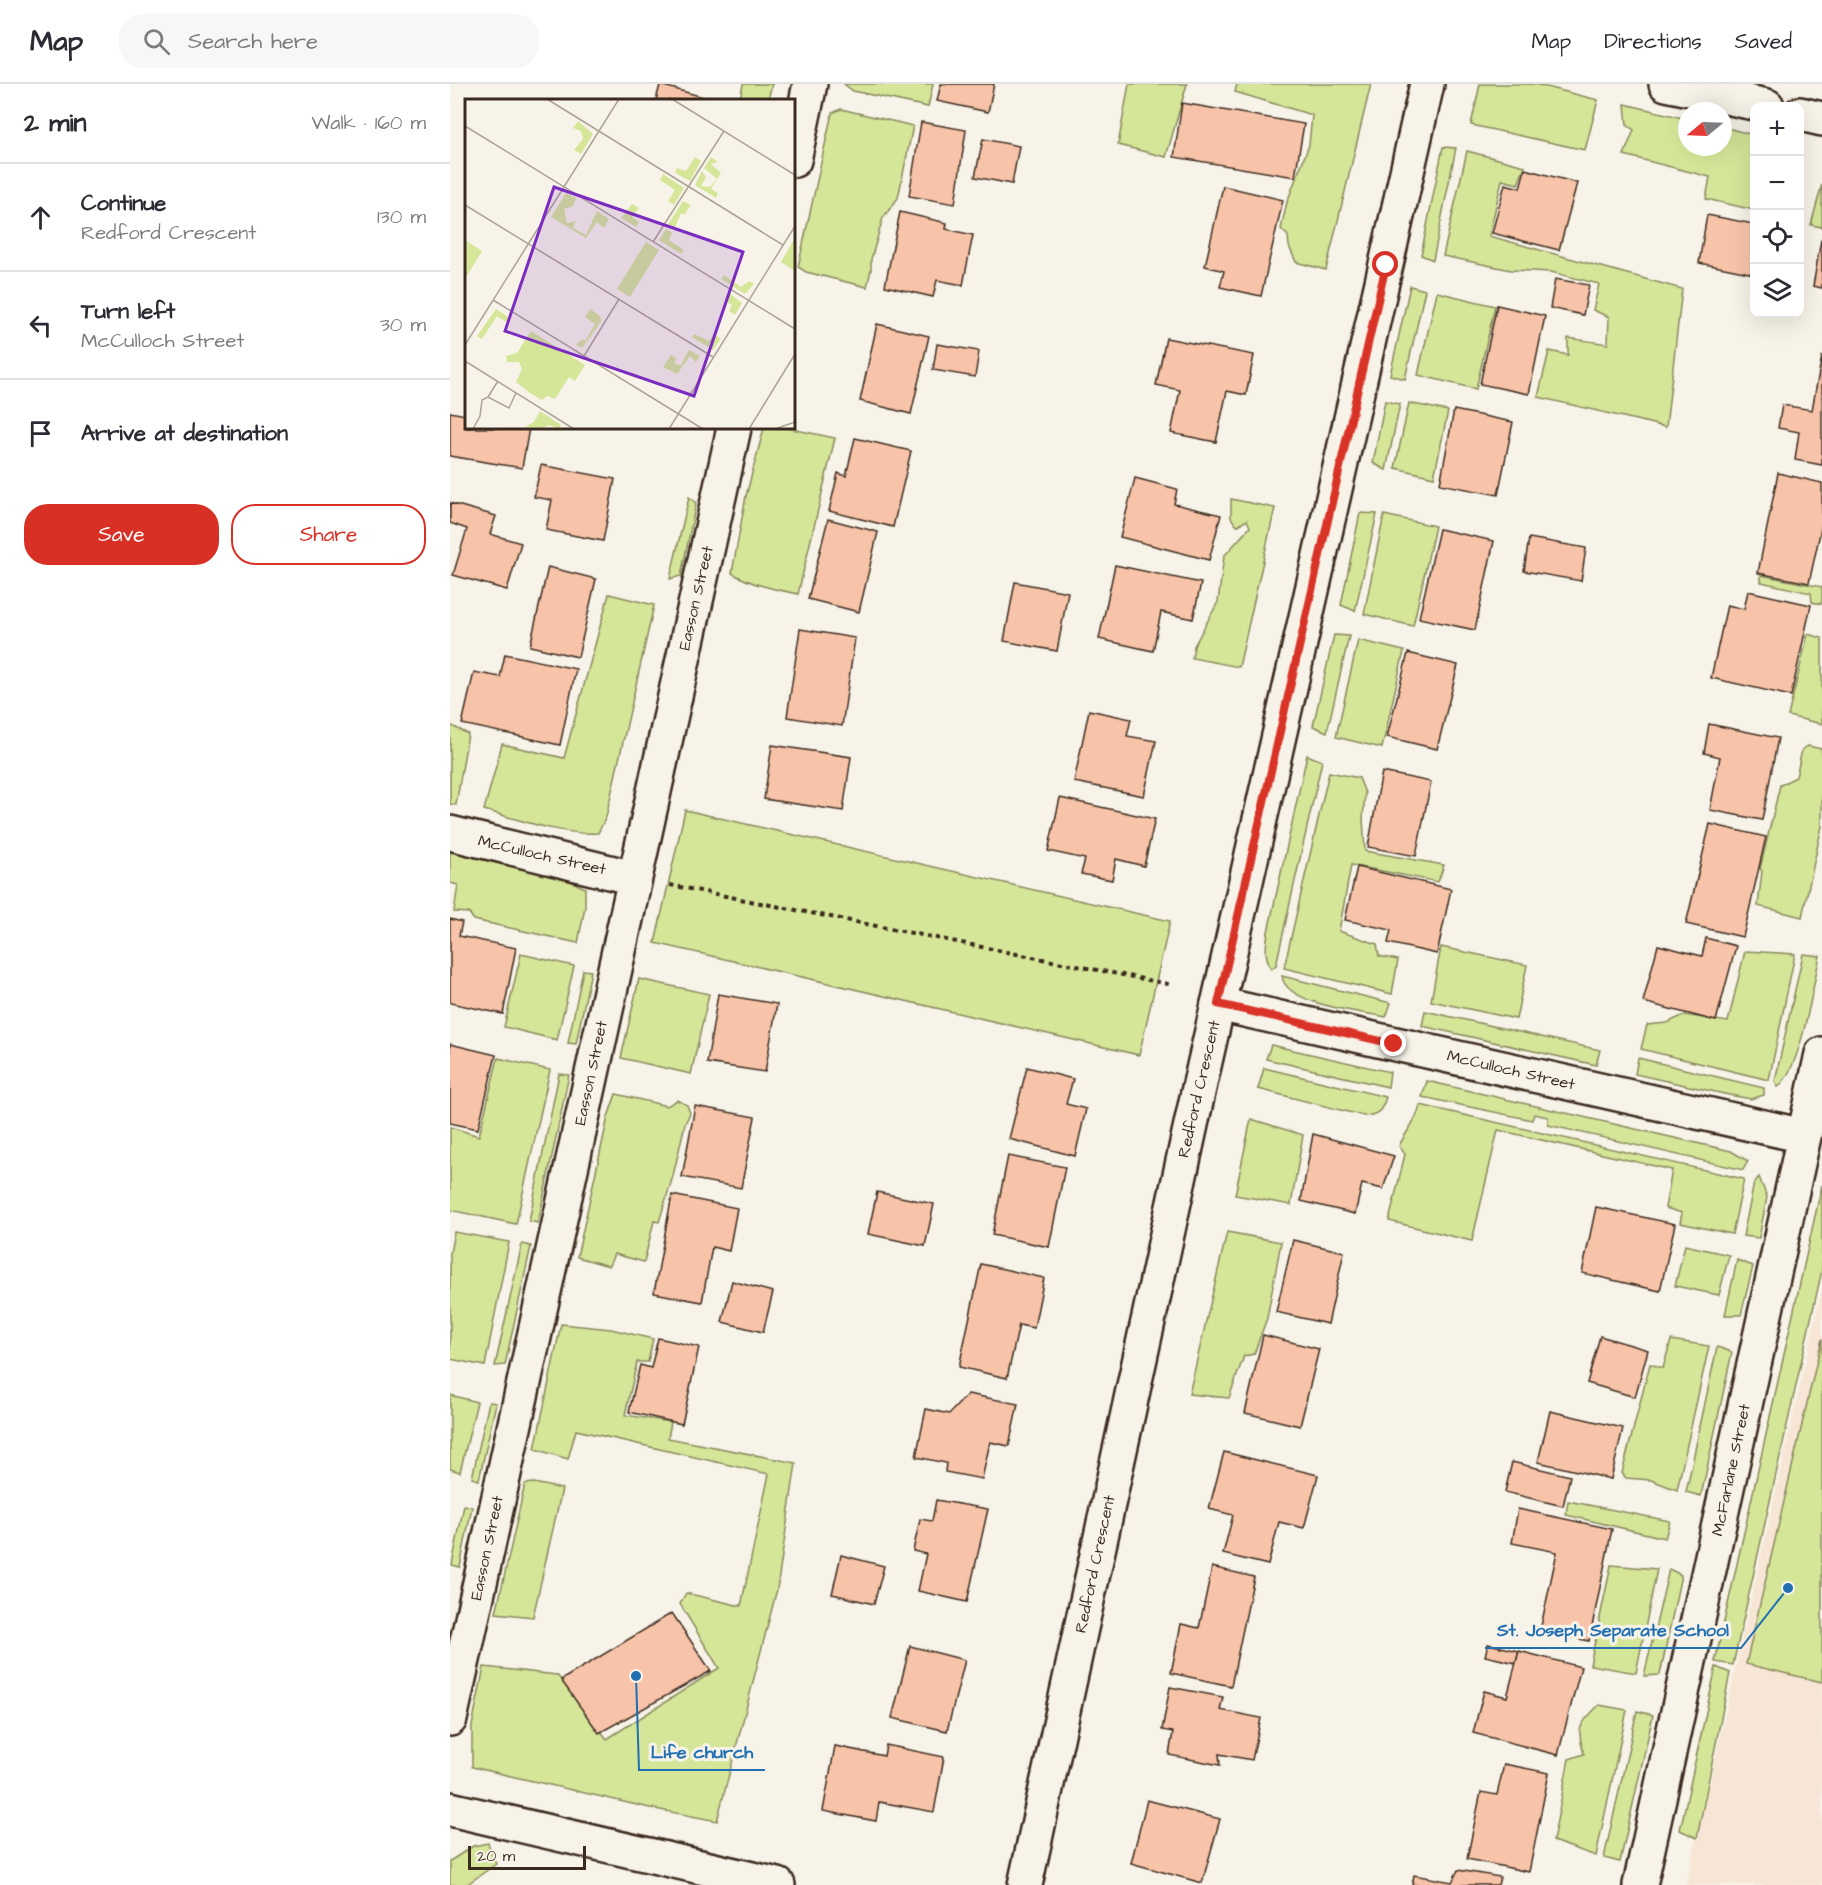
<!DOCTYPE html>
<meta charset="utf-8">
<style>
:root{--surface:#fff;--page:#f7f7f7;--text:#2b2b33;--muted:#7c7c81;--line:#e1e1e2;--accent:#d93025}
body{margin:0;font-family:"Architects Daughter",sans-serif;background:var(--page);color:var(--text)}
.controls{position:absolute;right:18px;top:18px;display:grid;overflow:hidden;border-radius:12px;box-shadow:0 6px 24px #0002}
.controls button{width:54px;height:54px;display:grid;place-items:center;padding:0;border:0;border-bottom:2px solid var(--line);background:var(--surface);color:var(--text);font:30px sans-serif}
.compass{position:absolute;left:1228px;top:18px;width:54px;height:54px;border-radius:50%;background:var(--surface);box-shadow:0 6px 24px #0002;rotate:251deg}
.scale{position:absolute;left:18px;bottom:15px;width:118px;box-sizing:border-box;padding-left:6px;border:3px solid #3b2a1e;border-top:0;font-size:16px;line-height:21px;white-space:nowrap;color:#3b2a1e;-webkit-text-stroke:4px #f7f3e8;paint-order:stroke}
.stop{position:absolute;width:18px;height:18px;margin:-14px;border:4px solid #d93025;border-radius:50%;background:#fff}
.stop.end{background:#d93025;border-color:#fff;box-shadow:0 2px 6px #0008}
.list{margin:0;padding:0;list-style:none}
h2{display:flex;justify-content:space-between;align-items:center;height:78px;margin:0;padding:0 24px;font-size:26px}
h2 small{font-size:20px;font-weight:400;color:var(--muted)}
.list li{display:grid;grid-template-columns:39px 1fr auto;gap:18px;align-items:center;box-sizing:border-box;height:108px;padding:0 24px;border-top:2px solid var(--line)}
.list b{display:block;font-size:22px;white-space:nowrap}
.list p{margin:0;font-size:20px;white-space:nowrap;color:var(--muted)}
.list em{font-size:20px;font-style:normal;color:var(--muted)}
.actions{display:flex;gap:12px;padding:18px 24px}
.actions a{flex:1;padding:14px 0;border:2px solid var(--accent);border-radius:24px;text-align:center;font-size:21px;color:var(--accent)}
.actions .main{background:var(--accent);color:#fff}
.icon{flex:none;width:33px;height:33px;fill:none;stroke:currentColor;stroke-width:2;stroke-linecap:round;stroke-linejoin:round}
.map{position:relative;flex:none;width:1372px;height:1801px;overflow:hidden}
header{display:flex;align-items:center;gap:36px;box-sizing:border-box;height:84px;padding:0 30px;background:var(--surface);border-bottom:2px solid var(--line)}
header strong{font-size:28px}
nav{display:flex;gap:33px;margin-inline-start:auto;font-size:21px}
.search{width:420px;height:54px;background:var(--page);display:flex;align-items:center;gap:15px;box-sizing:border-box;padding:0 21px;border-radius:24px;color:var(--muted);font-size:22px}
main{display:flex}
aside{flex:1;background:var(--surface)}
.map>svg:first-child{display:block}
</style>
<header>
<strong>Map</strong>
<div class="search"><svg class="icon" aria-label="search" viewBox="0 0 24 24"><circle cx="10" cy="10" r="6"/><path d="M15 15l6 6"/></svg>Search here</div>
<nav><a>Map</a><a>Directions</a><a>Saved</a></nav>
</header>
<main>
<aside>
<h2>2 min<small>Walk · 160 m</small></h2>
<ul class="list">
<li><svg class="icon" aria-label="ahead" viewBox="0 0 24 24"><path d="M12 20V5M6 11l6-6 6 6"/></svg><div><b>Continue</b><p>Redford Crescent</p></div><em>130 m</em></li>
<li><svg class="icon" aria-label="left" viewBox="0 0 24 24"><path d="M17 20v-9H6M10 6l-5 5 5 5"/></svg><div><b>Turn left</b><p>McCulloch Street</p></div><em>30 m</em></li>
<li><svg class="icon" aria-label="arrive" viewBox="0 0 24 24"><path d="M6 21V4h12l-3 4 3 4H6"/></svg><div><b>Arrive at destination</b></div></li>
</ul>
<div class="actions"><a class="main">Save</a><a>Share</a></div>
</aside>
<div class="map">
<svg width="1372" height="1801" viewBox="0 0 1372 1801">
<rect width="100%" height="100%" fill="#f7f3e8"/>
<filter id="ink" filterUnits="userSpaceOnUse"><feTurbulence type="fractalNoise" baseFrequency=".0167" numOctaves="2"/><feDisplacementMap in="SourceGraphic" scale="12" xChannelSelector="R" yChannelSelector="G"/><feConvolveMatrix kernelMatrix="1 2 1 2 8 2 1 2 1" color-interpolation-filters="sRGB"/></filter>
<g filter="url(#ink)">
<polygon fill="#f7e5d5" points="1372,1206 1372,1801 1236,1801"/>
<g fill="#d5e699" stroke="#88885c" stroke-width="1.5">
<polygon points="293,0 322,0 318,16 290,16"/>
<polygon points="394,0 483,0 478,23 403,7"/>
<polygon points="679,0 737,0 716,73 668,61"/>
<polygon points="787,0 921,0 876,186 846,178 839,162 838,152 831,145 837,118 859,61 862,31 785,8"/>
<polygon points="1030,0 1085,0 1148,16 1135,66 1021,41"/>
<polygon points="1175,20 1237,35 1237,63 1273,63 1273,43 1304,51 1304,126 1256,115 1260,93 1174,71 1184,46 1177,41"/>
<polygon points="391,25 463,42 448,114 433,134 421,175 421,186 417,203 356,188 348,183 382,29"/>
<polygon points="993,63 1006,64 983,176 971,171"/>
<polygon points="1017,67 1075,82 1068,100 1052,96 1039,152 1232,205 1216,343 1088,313 1099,267 1118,271 1118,254 1158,260 1159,233 1143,226 1149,200 1101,188 1061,186 993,172"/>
<polygon points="1372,100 1372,143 1361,141"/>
<polygon points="960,202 975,206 955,295 940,291"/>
<polygon points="987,208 1045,222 1026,305 968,291"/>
<polygon points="935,317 950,320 936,386 923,379"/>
<polygon points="959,319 998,327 984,393 945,384"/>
<path d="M 314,344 L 337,344 L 385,354 L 348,510 C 324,505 302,501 282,489 L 296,412 Z"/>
<polygon points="239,413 246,419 231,492 220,495"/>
<polygon points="781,415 825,424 789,583 742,574 744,562 768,518 774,472 800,443 797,436 787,442 781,434"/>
<polygon points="910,429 927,430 905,527 891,521"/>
<polygon points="934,431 985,442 963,542 914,530"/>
<polygon points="1311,491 1372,503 1372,520 1362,518 1361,509 1311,498"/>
<path d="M 159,510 L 204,521 L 156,733 L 148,749 C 115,752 67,735 34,726 L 52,660 L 114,674 Z"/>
<polygon points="1358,550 1372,554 1372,640 1338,632"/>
<polygon points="884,551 899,552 877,648 863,642"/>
<polygon points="908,556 954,567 932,664 886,653"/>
<polygon points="0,641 18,650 6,721 0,720"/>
<polygon points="1358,662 1372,665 1372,742 1352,833 1308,822 1312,787 1310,785 1330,701 1346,693 1352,666"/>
<path d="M 857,671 L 872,677 L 826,881 L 821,885 C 814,872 816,862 818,848 Z"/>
<polygon points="879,688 909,694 915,709 913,735 915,767 994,781 988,798 901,781 889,847 927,860 929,872 948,876 942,910 834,884"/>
<polygon points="235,726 720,837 689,971 205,859"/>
<path d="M 0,767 C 45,778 94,783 135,804 L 135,823 L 128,859 L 24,836 L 19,829 L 4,828 L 8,801 L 0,799 Z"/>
<polygon points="991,863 1077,881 1066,935 981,917"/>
<polygon points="1295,867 1345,870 1319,996 1191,965 1197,941 1217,939 1234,931 1278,938"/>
<polygon points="71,870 124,882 107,956 54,943"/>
<path d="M 1353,870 L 1370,872 C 1362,904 1352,983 1328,1003 L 1325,997 Z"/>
<polygon points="133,886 141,887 126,960 118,959"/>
<path d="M 832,892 L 941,919 L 936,933 C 912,928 835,921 832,892 Z"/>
<polygon points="189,895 259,910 241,990 171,974"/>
<polygon points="975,927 1150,966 1146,981 972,942"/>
<polygon points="821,961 940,988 938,1003 816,975"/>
<polygon points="48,974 100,986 66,1140 0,1126 0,1043 29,1052"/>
<polygon points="1188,974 1314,1004 1314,1011 1301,1015 1279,1011 1185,990"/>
<path d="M 814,984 L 936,1013 C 932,1027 928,1031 914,1032 L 808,1005 Z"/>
<polygon points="109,990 119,991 88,1139 79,1137"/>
<polygon points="977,997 1281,1067 1298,1077 1293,1086 1098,1041 1098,1033 1084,1030 1082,1036 972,1013"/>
<polygon points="166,1010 217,1022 227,1016 237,1021 240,1029 235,1040 223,1092 209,1138 204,1137 194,1178 164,1170 159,1182 127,1173 158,1033"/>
<path d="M 970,1021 L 1294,1095 L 1282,1150 L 1230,1139 L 1232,1129 L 1215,1124 L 1222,1086 L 1048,1046 L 1022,1157 L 939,1137 L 955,1070 L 949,1062 C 956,1047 967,1037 970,1021 Z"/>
<polygon points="801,1035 853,1051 841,1121 785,1111"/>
<polygon points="1309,1093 1317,1113 1309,1154 1293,1152 1304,1099"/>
<polygon points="1372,1101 1372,1186 1283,1581 1265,1578"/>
<polygon points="4,1148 59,1158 35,1282 0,1275 0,1169"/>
<polygon points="777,1148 831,1158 817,1234 804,1270 794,1272 779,1314 739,1310"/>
<polygon points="72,1160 81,1162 55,1281 45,1282"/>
<polygon points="1235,1161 1279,1171 1269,1211 1225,1202"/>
<polygon points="1287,1176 1303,1182 1291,1231 1275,1231"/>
<polygon points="111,1240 161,1245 203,1255 198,1278 187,1278 175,1331 221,1338 218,1354 346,1379 327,1505 267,1737 200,1724 22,1683 22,1642 34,1583 107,1591 157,1655 269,1584 230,1520 236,1509 291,1522 319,1390 126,1346 118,1375 85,1365"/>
<polygon points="1372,1255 1372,1598 1296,1580"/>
<polygon points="1221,1256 1259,1262 1227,1406 1201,1396 1176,1394 1172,1389 1200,1280 1213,1284"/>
<polygon points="1267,1263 1282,1268 1251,1412 1236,1408"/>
<polygon points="0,1311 27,1318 10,1388 0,1385"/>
<polygon points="39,1318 46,1319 29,1396 22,1394"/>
<polygon points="84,1399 112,1405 83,1533 46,1529 75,1400"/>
<polygon points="1118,1417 1220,1437 1215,1454 1116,1431"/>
<polygon points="14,1421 22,1423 10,1483 2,1481"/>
<polygon points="1161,1481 1207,1485 1186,1589 1140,1581"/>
<polygon points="1219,1485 1231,1491 1210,1591 1194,1592"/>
<polygon points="1266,1583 1280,1589 1247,1754 1230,1746"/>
<path d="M 1149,1621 L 1177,1626 L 1146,1772 L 1103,1757 L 1119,1675 L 1134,1670 C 1126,1642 1129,1642 1149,1621 Z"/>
<polygon points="1187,1627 1203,1631 1170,1778 1154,1774"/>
<polygon points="38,1759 46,1780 16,1801 0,1801 0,1777 23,1762"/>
</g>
<g fill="#f8c4a9" stroke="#3b2a1e" stroke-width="1.5">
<polygon points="491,0 544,0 538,28 487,17"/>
<polygon points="210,1 257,14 257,16 206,16"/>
<polygon points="732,19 854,40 845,93 724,73"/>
<polygon points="471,38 516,46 505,120 459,112"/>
<polygon points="533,55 569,62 562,100 525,93"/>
<polygon points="1075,85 1127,99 1109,166 1042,149 1055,100 1070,104"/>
<polygon points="773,102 833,116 811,212 770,203 774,187 755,182"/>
<polygon points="450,128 497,139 496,145 523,151 513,201 487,196 483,213 435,202"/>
<polygon points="1257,131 1304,140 1304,190 1249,179"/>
<polygon points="1371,156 1372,156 1372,204 1363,202"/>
<polygon points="1105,195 1139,201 1133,231 1100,224"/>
<polygon points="1047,221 1095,232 1079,310 1030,300"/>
<polygon points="427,240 479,252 461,330 410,317"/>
<polygon points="716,254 804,271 796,311 777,307 766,358 721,349 730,306 706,301"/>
<polygon points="487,260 529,267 525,293 483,286"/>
<polygon points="1372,272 1372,381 1345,376 1349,348 1328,344 1332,321 1362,326"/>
<polygon points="1004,326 1063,338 1048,411 990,400"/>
<polygon points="0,328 16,331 16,344 79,344 72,384 0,372"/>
<polygon points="405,354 461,367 443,443 379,427 388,389 396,392"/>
<polygon points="91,381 165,395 153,457 96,446 102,416 84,413"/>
<polygon points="1328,389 1372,399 1372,440 1359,499 1308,489"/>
<polygon points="685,394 727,405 724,420 771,431 759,476 670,453"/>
<polygon points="0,419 46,432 40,450 71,459 57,506 3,491 17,445 0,439"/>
<polygon points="378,435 428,448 409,528 358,515"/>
<polygon points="989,445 1044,457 1025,546 969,534"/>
<polygon points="1079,454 1136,464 1131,497 1074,487"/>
<polygon points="665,481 751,499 743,535 711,528 703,567 649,555"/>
<polygon points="98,483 146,495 128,573 80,562"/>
<polygon points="565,498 618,508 607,567 554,557"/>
<polygon points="1298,507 1361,521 1341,612 1261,594 1277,521 1294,525"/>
<polygon points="350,545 405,554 392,642 337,633"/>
<polygon points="958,569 1008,581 987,665 937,653"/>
<polygon points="55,570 126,585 110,661 12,640 24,588 50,593"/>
<polygon points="639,626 681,635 677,652 706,657 694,712 624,698"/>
<polygon points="1259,640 1328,654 1312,736 1260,726 1270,673 1254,669"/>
<polygon points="322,661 401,673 393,727 314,715"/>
<polygon points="932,688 981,698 966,772 918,763"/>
<polygon points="610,714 705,735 694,782 666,775 662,796 631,790 635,775 598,767"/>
<polygon points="1260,740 1316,753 1293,853 1236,840"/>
<polygon points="907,783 1001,805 987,870 938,859 941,846 895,836"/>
<polygon points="0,835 12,838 9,852 66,864 53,930 0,919"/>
<polygon points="1256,854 1286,862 1266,937 1193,918 1208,861 1252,872"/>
<polygon points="268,910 327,920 315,988 257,979"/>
<polygon points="0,960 46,971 28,1045 0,1039"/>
<polygon points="577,983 623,995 616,1020 636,1025 625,1072 559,1055"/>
<polygon points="245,1022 305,1033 291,1104 232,1093"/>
<polygon points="863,1050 944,1072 933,1105 912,1100 905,1130 851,1117"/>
<polygon points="558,1072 615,1083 599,1163 542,1151"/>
<polygon points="427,1108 484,1120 475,1162 418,1150"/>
<polygon points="222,1111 287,1124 279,1167 262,1163 252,1218 204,1209"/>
<polygon points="1146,1123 1225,1140 1210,1207 1132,1189"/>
<polygon points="843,1156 894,1168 878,1240 826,1228"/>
<polygon points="531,1180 594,1194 584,1244 569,1241 557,1294 509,1283"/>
<polygon points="282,1197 323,1208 313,1248 272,1238"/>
<polygon points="813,1251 869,1265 850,1342 795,1329"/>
<polygon points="1150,1252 1198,1266 1185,1313 1137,1299"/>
<polygon points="208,1254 249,1263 232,1340 179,1328 190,1281 201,1284"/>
<polygon points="518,1310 568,1320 559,1362 540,1358 532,1395 495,1388 496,1379 466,1373 476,1325 499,1330"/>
<polygon points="1100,1327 1173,1344 1161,1395 1088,1378"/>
<polygon points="774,1368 868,1391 854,1444 829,1438 818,1481 773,1470 783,1431 759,1425"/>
<polygon points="1062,1378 1120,1392 1113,1422 1055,1408"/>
<polygon points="486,1416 538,1425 517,1518 468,1507 476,1470 463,1467 470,1435 482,1437"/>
<polygon points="1068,1425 1162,1445 1139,1557 1090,1547 1107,1468 1062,1459"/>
<polygon points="391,1471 434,1482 424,1520 382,1510"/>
<polygon points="762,1483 804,1493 781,1602 721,1589 731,1540 749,1544"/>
<polygon points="222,1529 261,1587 149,1649 111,1596"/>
<polygon points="1038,1560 1069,1567 1066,1579 1035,1572"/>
<polygon points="460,1562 515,1576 497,1647 442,1634"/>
<polygon points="1069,1567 1131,1583 1108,1671 1023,1649 1034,1607 1057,1613"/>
<polygon points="720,1603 773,1613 770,1626 811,1634 802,1676 769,1670 770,1681 719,1671 723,1648 712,1646"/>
<polygon points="436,1661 494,1673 484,1728 429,1718 426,1737 373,1727 385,1662 434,1672"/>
<polygon points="1054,1680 1099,1689 1079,1788 1017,1775 1031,1708 1047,1711"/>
<polygon points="697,1716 770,1735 752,1799 681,1779"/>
<polygon points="1008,1786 1050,1793 1048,1801 962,1801 964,1791 1002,1798"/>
</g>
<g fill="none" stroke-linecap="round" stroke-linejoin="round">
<defs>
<g id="minor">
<polyline points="1216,0 1317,22"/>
<polyline points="1350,30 1372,35"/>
<polyline points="344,76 360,0"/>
<polyline points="0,749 184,794"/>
<polyline points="768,920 1354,1052"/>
<polyline points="0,1635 284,344"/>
<polyline points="0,1725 328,1801"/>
<polyline points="575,1801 749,1004 977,0"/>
<polyline points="1190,1801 1372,970"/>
</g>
</defs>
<use href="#minor" stroke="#3b2a1e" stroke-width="38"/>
<polyline stroke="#3b2a1e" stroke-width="4" stroke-dasharray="4.5 4.5" stroke-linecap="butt" points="220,801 723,901"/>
<use href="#minor" stroke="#f7f3e8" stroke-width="33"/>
</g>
</g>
<g fill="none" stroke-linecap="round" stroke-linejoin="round" filter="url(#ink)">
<polyline stroke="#d93025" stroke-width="8" points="936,181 768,920 944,960"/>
</g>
<g text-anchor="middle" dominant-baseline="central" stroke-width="6" stroke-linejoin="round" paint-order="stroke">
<g font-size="16" fill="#3b2a1e" stroke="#f7f3e8">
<text transform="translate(246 514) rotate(-77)">Easson Street</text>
<text transform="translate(92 771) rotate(13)">McCulloch Street</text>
<text transform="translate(1061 986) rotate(13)">McCulloch Street</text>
<text transform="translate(141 989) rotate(-78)">Easson Street</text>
<text transform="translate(749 1005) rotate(-77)">Redford Crescent</text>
<text transform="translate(1281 1386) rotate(-78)">McFarlane Street</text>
<text transform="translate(37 1464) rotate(-78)">Easson Street</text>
<text transform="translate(645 1480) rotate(-78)">Redford Crescent</text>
</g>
</g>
<g transform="translate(15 15)">
<rect width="330" height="330" fill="#f7f3e8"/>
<path d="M 113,22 L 128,35 L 116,55 L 109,51 L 118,40 L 116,32 L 108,29 ZM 230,58 L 236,62 L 226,79 L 237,63 L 225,82 L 210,74 L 212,69 L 221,72 ZM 246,58 L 253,63 L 246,65 L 256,74 L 246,90 L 253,94 L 251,99 L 230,86 L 237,72 L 241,78 L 236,87 L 245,88 L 252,80 L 239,69 ZM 198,75 L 219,89 L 209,106 L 203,102 L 210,91 L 195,81 ZM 101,94 L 111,99 L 108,107 L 99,110 L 102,124 L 111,122 L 108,129 L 121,136 L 132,112 L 144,120 L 139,129 L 132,123 L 121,139 L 86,118 ZM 218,102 L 226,106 L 219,116 L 216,114 L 209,131 L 202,127 ZM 167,105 L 174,109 L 167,118 L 174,123 L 171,128 L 156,119 ZM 201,130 L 207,134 L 204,141 L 219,151 L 216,155 L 194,141 ZM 0,141 L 17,152 L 0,180 ZM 328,142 L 330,143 L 330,172 L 316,163 ZM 181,143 L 194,151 L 165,198 L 152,190 ZM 259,176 L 276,188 L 284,182 L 289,185 L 280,195 L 256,180 ZM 264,194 L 277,204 L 270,216 L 264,212 L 267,206 L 259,202 ZM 31,210 L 45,219 L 41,223 L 32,217 L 17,240 L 12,237 ZM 125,210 L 136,218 L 134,222 L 138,219 L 118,250 L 132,226 L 117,249 L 111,246 L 117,240 L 120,242 L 130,225 L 120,218 ZM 66,232 L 120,266 L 110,282 L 104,278 L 90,300 L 82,297 L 77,301 L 65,294 L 51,283 L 57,270 L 54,263 L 42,263 L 41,257 L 52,254 ZM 229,235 L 244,242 L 249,235 L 256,240 L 248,251 L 227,238 ZM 224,251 L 235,257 L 231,263 L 225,257 L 212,275 L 198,268 L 206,256 L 211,259 L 210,265 L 216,266 ZM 75,312 L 96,326 L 94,330 L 84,326 L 76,330 L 60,328 L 69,323 Z" fill="#d5e699"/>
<path fill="none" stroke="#aca397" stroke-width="1.5" d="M 82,0 L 318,146M 207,0 L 330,76M 0,27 L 330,230M 0,106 L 248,258M 188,143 L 259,32M 28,201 L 238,330M 0,246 L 154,0M 119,257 L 154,200M 0,262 L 109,330M 23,298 L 33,282M 8,330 L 15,317 L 17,301 L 23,298 L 44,309 L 51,294M 204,330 L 330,127M 284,330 L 330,255M 310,330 L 330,323"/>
<path fill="#7b2cbf" fill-opacity="0.15" stroke="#7b2cbf" stroke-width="3" d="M 89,88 L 278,153 L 229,297 L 40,232 Z"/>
<rect width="330" height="330" fill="none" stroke="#3b2a1e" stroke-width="3"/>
</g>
<path fill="none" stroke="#1f6fb2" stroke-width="2" d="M1338 1504L1291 1564H1035M186 1592L189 1686H315"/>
<g fill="#1f6fb2" stroke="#f7f3e8" stroke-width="2">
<circle cx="1338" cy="1504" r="6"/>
<circle cx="186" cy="1592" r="6"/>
</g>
<g font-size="18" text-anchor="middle" font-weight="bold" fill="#1f6fb2" stroke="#f7f3e8" stroke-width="6" stroke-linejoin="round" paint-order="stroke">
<text x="1163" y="1552">St. Joseph Separate School</text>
<text x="252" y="1674">Life church</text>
</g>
</svg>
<div class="controls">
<button>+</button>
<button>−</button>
<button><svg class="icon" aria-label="locate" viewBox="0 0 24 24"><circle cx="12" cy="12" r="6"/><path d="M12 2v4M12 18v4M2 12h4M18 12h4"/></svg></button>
<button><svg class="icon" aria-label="layers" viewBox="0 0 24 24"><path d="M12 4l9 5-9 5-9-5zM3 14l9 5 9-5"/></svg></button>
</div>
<svg class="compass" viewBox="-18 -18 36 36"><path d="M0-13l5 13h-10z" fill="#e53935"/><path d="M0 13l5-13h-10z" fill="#7c7c81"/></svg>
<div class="scale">20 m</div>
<div class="stop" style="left:936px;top:181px"></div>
<div class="stop end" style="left:944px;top:960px"></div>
</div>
</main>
